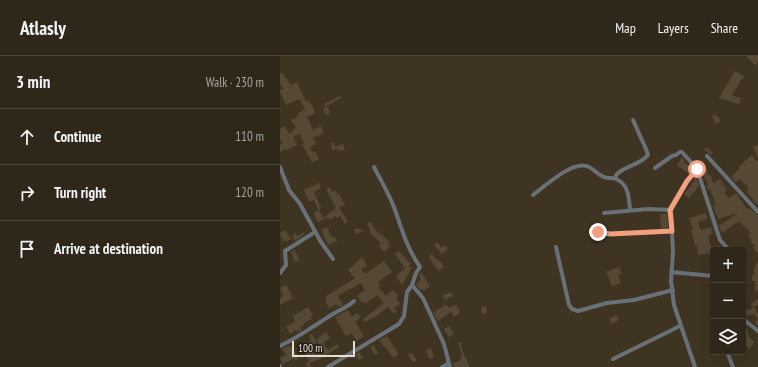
<!DOCTYPE html>
<meta charset="utf-8">
<style>
:root{--surface:#2f2719;--page:#3b3326;--text:#f1f3f6;--muted:#a7a5a2;--line:#4a4438}
body{margin:0;font-family:"PT Sans Narrow",sans-serif;background:var(--page);color:var(--text)}
.controls{position:absolute;right:12px;bottom:12px;display:grid;overflow:hidden;border-radius:4px;box-shadow:0 4px 16px #0002}
.controls button{width:36px;height:36px;display:grid;place-items:center;padding:0;border:0;border-bottom:1px solid var(--line);background:var(--surface);color:var(--text);font:20px sans-serif}
.scale{position:absolute;left:12px;bottom:10px;width:63px;box-sizing:border-box;padding-left:4px;border:2px solid #e6e0d4;border-top:0;font-size:11px;line-height:14px;white-space:nowrap;color:#e6e0d4;-webkit-text-stroke:3px #211c14;paint-order:stroke}
.stop{position:absolute;width:12px;height:12px;margin:-9px;border:3px solid #f2a080;border-radius:50%;background:#fff}
.stop.end{background:#f2a080;border-color:#fff;box-shadow:0 1px 4px #0008}
.list{margin:0;padding:0;list-style:none}
h2{display:flex;justify-content:space-between;align-items:center;height:52px;margin:0;padding:0 16px;font-size:17px}
h2 small{font-size:13px;font-weight:400;color:var(--muted)}
.list li{display:grid;grid-template-columns:26px 1fr auto;gap:12px;align-items:center;box-sizing:border-box;height:56px;padding:0 16px;border-top:1px solid var(--line)}
.list b{display:block;font-size:15px;white-space:nowrap}
.list em{font-size:13px;font-style:normal;color:var(--muted)}
.icon{flex:none;width:22px;height:22px;fill:none;stroke:currentColor;stroke-width:2;stroke-linecap:round;stroke-linejoin:round}
.map{position:relative;flex:none;width:478px;height:311px;overflow:hidden}
header{display:flex;align-items:center;gap:24px;box-sizing:border-box;height:56px;padding:0 20px;background:var(--surface);border-bottom:1px solid var(--line)}
header strong{font-size:19px}
nav{display:flex;gap:22px;margin-inline-start:auto;font-size:14px}
main{display:flex}
aside{flex:1;background:var(--surface)}
.map>svg:first-child{display:block}
</style>
<header>
<strong>Atlasly</strong>
<nav><a>Map</a><a>Layers</a><a>Share</a></nav>
</header>
<main>
<aside>
<h2>3 min<small>Walk · 230 m</small></h2>
<ul class="list">
<li><svg class="icon" aria-label="ahead" viewBox="0 0 24 24"><path d="M12 20V5M6 11l6-6 6 6"/></svg><div><b>Continue</b></div><em>110 m</em></li>
<li><svg class="icon" aria-label="right" viewBox="0 0 24 24"><path d="M7 20v-9h11M14 6l5 5-5 5"/></svg><div><b>Turn right</b></div><em>120 m</em></li>
<li><svg class="icon" aria-label="arrive" viewBox="0 0 24 24"><path d="M6 21V4h12l-3 4 3 4H6"/></svg><div><b>Arrive at destination</b></div></li>
</ul>
</aside>
<div class="map">
<svg width="478" height="311" viewBox="0 0 478 311">
<rect width="100%" height="100%" fill="#3f3421"/>
<g fill="#554935">
<polygon points="466,0 478,0 478,6 475,9"/>
<polygon points="455,15 464,20 452,39 461,42 459,48 439,42"/>
<polygon points="2,17 11,29 17,26 26,46 28,44 32,49 35,57 27,61 33,74 41,70 44,77 33,82 36,88 30,91 33,96 35,95 39,103 32,106 22,88 24,87 20,78 13,81 17,89 7,94 6,93 0,96 0,88 3,87 0,83 0,73 5,70 9,78 16,72 11,64 19,60 17,58 25,53 19,43 6,49 0,36 0,34 4,33 0,27 0,18"/>
<polygon points="60,40 61,42 45,51 44,48"/>
<polygon points="48,51 50,57 45,59 43,52"/>
<polygon points="434,58 441,64 436,68 434,65 435,64 432,62"/>
<polygon points="51,87 54,87 55,91 63,88 65,94 61,95 60,93 52,94"/>
<polygon points="478,89 478,102 473,91"/>
<polygon points="427,91 433,97 431,99 424,94"/>
<polygon points="472,99 476,105 478,104 478,149 472,144 473,143 467,137 468,136 467,134 469,132 459,123 456,126 451,121 460,112 459,110"/>
<polygon points="402,101 405,105 404,106 412,113 409,118 397,109"/>
<polygon points="423,104 429,120 431,119 433,127 440,123 447,134 444,136 449,142 456,137 467,153 469,152 478,159 478,198 473,191 475,190 470,185 472,184 468,180 471,177 459,165 442,177 441,175 439,170 458,157 438,163 433,150 436,149 430,133 428,134 426,130 428,129 420,111 421,109 420,107"/>
<polygon points="416,121 419,130 409,142 404,138 412,129 411,128 415,126 414,123"/>
<polygon points="39,127 41,132 34,136 41,152 38,154 34,144 29,146 24,134"/>
<polygon points="50,131 52,136 56,134 57,140 59,138 65,149 59,151 68,166 65,168 60,160 57,162 55,160 50,164 48,161 38,166 33,157 39,154 43,162 56,152 46,133"/>
<polygon points="426,157 427,163 418,166 421,174 431,171 432,178 428,179 431,191 440,190 440,194 433,194 433,197 418,199 417,189 415,190 411,174 413,174 409,162"/>
<polygon points="380,158 387,158 388,172 381,172"/>
<polygon points="90,166 99,178 100,177 110,187 108,188 110,190 108,191 109,192 104,196 99,190 101,188 93,179 92,180 89,174 90,173 87,168"/>
<polygon points="47,171 52,181 55,181 57,185 48,189 41,174"/>
<polygon points="77,172 84,175 76,178 74,173"/>
<polygon points="5,174 11,183 6,186 5,184 3,186 0,177"/>
<polygon points="24,176 25,178 15,185 12,180 16,177 17,180"/>
<polygon points="158,186 161,192 165,189 168,193 162,198 154,189"/>
<polygon points="15,194 19,204 15,206 11,196"/>
<polygon points="119,195 131,208 128,210 132,212 122,229 116,220 125,212 115,198"/>
<polygon points="152,198 156,203 157,203 160,206 161,206 164,211 158,215 149,201"/>
<polygon points="82,201 87,210 81,213 85,218 104,205 112,216 98,226 100,230 98,231 106,240 113,234 119,240 116,242 120,248 114,252 117,255 114,258 108,251 92,263 92,262 85,266 83,263 104,247 97,239 85,248 83,245 81,246 77,240 85,234 81,227 71,233 70,232 58,240 63,249 58,251 56,248 49,252 45,245 47,244 45,241 75,222 68,214"/>
<polygon points="478,205 478,234 475,235 475,225 472,225 472,219 474,219 474,213"/>
<polygon points="339,211 342,217 338,219 341,227 332,230 326,216"/>
<polygon points="141,216 150,230 144,235 142,233 141,234 136,228 141,224 139,220"/>
<polygon points="6,229 13,242 0,249 0,242 3,240 0,232"/>
<polygon points="171,236 173,240 165,244 163,239"/>
<polygon points="478,243 478,249 472,251 471,248"/>
<polygon points="166,248 169,252 176,248 180,257 174,261 171,256 158,265 153,257"/>
<polygon points="206,250 207,257 202,258 201,251"/>
<polygon points="28,251 33,259 30,261 32,263 23,268 24,269 20,271 22,274 18,276 16,274 10,278 6,271 15,265 13,260"/>
<polygon points="475,251 478,259 478,270 474,266 478,263 474,258 465,260 463,256"/>
<polygon points="68,254 72,261 77,257 81,261 75,266 84,280 77,285 71,277 66,280 55,261"/>
<polygon points="336,259 339,264 331,268 329,263"/>
<polygon points="169,270 174,278 169,281 164,273"/>
<polygon points="463,271 468,275 467,276 469,278 468,279 474,286 470,293 464,288 466,287 464,286 465,284 463,282"/>
<polygon points="46,276 50,282 43,287 48,294 57,288 59,291 40,303 30,307 29,306 31,311 28,311 26,307 29,306 24,293 26,292 25,289 31,285 29,279 32,278 37,287 32,290 36,297 43,294 36,284"/>
<polygon points="107,280 119,298 113,302 105,290 104,291 99,284"/>
<polygon points="181,286 182,294 190,311 174,311 173,308 173,307 181,304 180,301 182,300 178,287"/>
<polygon points="10,289 18,301 17,304 12,303 3,308 0,302 6,299 2,293"/>
<polygon points="94,289 98,297 95,299 90,291"/>
<polygon points="151,292 154,301 149,303 146,294"/>
<polygon points="79,296 83,302 79,304 75,299"/>
<polygon points="132,297 137,305 133,306 128,299"/>
</g>
<g fill="none" stroke-linecap="round" stroke-linejoin="round">
<g stroke="#687078" stroke-width="4">
<polyline points="427,100 478,156"/>
<polyline points="0,111 9,134 20,148 41,186 53,203"/>
<polyline points="375,112 392,100 396,99 400,96 402,96 417,113 440,184 449,194"/>
<path d="M 335,122 C 338,111 360,110 368,99 L 366,93 L 353,64"/>
<path d="M 253,139 C 265,130 294,103 309,111 C 314,113 318,119 324,121 C 328,123 332,121 336,123 C 349,128 349,143 350,154"/>
<polyline points="391,154 393,196 391,225 394,249 415,311"/>
<polyline points="324,157 368,153 391,154 407,125 417,113"/>
<polyline points="318,176 330,178 392,175"/>
<polyline points="276,191 289,249 292,253 298,255 327,247 354,244 393,234"/>
<polyline points="391,216 433,220"/>
<polyline points="0,217 6,209 5,195 35,176"/>
<polyline points="132,229 143,242 164,288 170,311"/>
<polyline points="463,263 478,275"/>
<path d="M 0,290 C 19,281 35,269 53,258 C 61,253 68,251 74,245"/>
<polyline points="447,296 453,311"/>
<polyline points="333,303 400,270"/>
<polyline points="0,310 0,311"/>
<path d="M 48,311 L 119,268 L 124,260 L 127,236 L 132,229 L 136,217 L 140,211 C 127,192 122,174 115,154 C 110,139 101,125 94,111"/>
<polyline points="162,311 168,308 168,305"/>
</g>
</g>
<g fill="none" stroke-linecap="round" stroke-linejoin="round">
<polyline stroke="#f2a080" stroke-width="5" points="318,176 330,178 392,175 390,154 407,125 417,113"/>
</g>
</svg>
<div class="controls">
<button>+</button>
<button>−</button>
<button><svg class="icon" aria-label="layers" viewBox="0 0 24 24"><path d="M12 4l9 5-9 5-9-5zM3 14l9 5 9-5"/></svg></button>
</div>
<div class="scale">100 m</div>
<div class="stop" style="left:417px;top:113px"></div>
<div class="stop end" style="left:318px;top:176px"></div>
</div>
</main>
